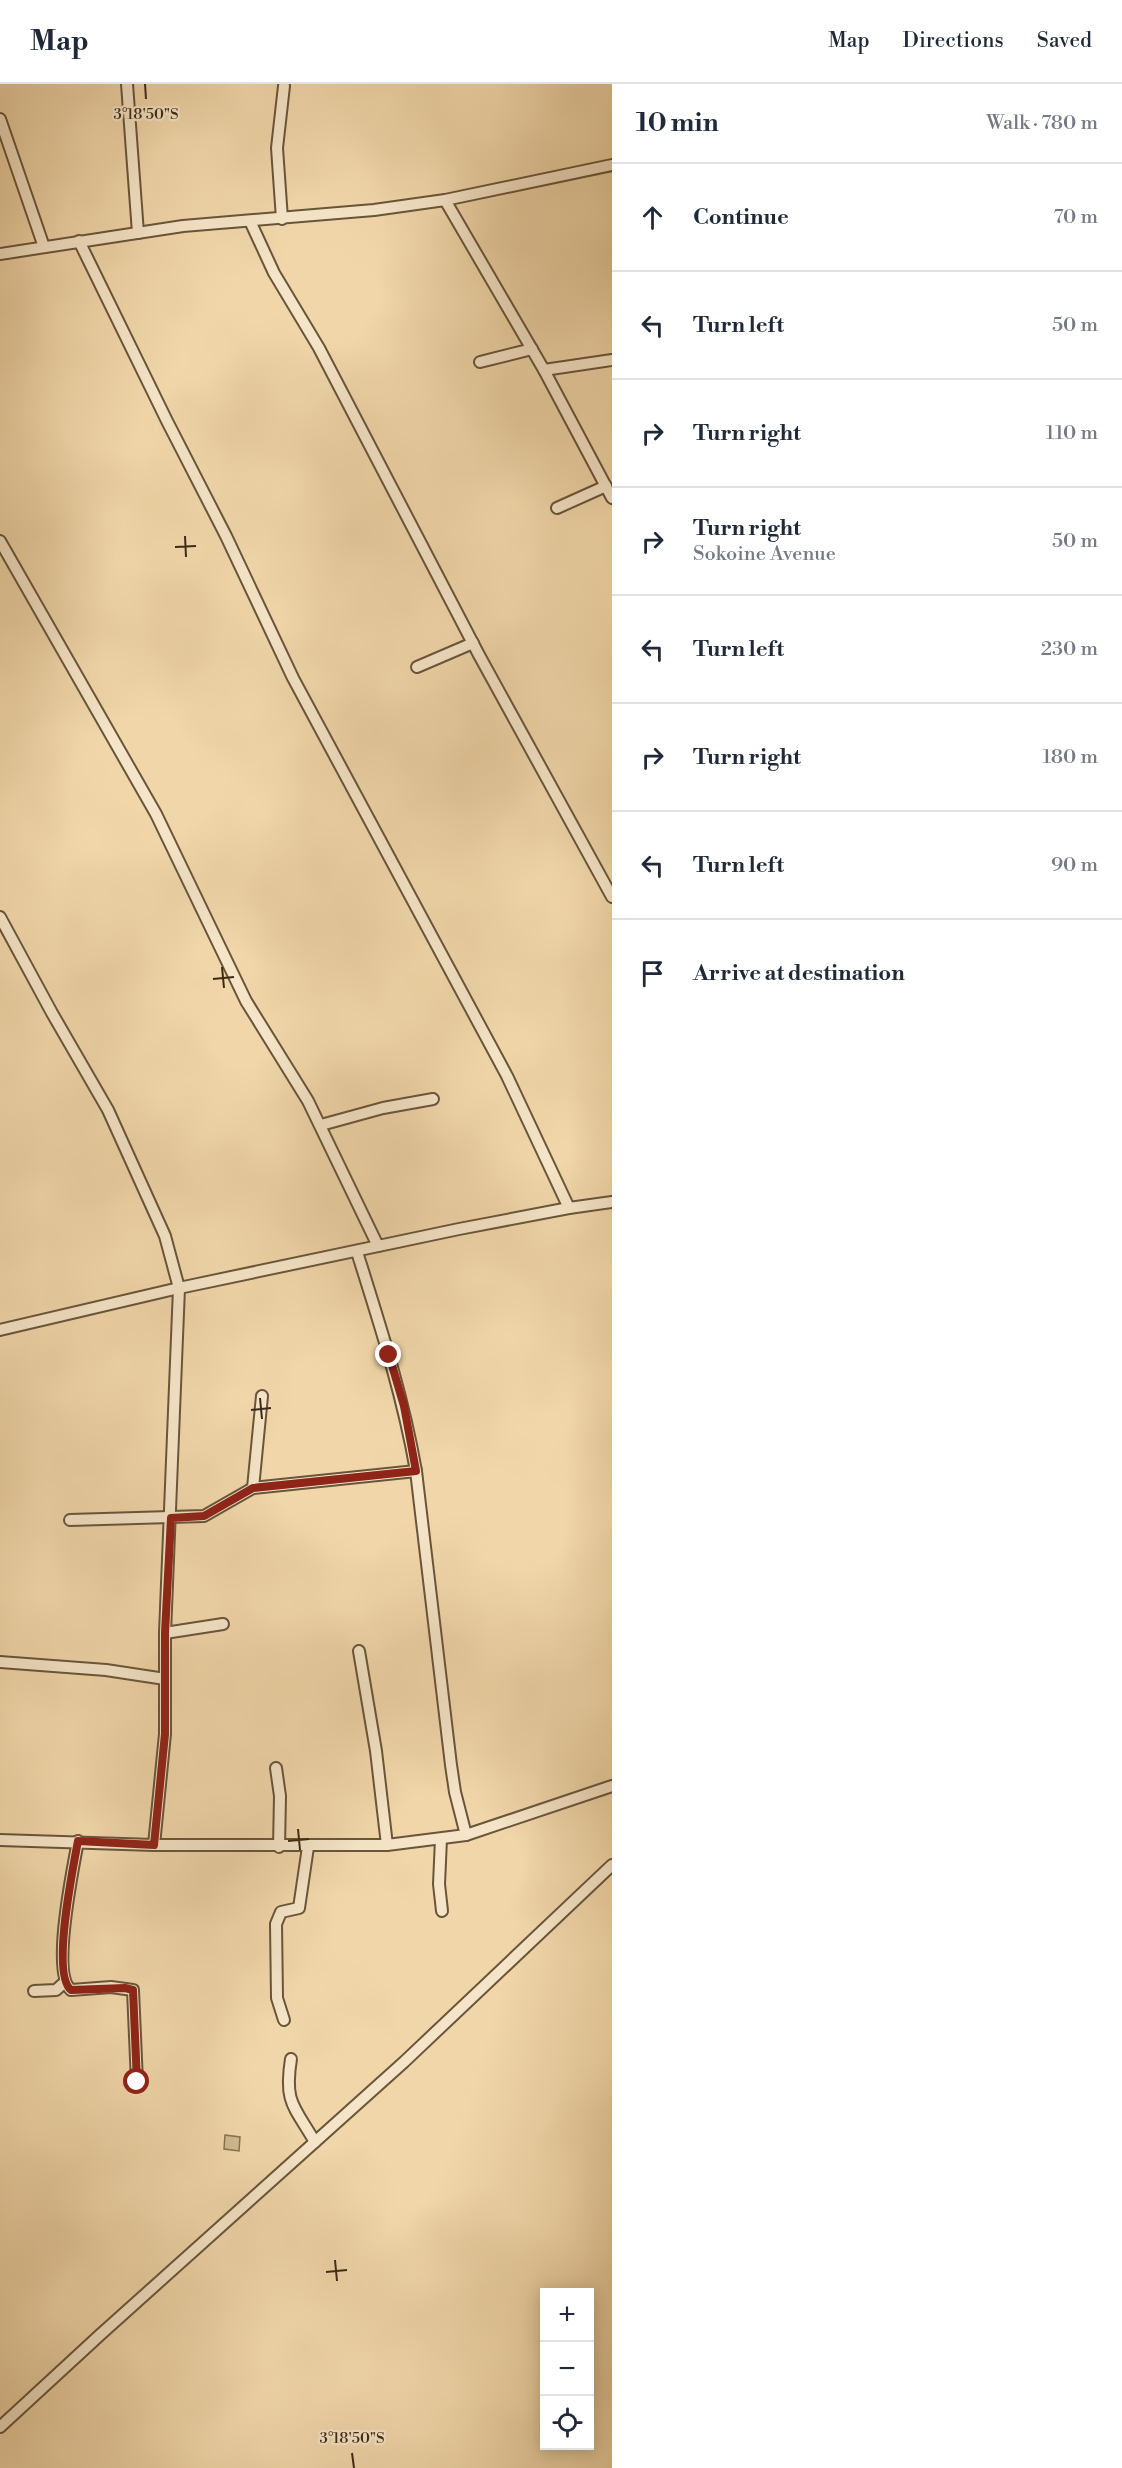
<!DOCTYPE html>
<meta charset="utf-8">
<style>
:root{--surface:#fff;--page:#f6f6f7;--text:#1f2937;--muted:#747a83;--line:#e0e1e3}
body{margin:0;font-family:"Libre Bodoni",serif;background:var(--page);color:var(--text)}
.controls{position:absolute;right:18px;bottom:18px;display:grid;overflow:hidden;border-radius:0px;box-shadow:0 3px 15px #0003}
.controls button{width:54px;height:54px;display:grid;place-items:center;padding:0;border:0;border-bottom:2px solid var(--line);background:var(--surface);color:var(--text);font:30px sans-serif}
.stop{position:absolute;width:18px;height:18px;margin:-14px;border:4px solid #8f2418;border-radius:50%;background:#fff}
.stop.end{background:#8f2418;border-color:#fff;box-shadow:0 2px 6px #0008}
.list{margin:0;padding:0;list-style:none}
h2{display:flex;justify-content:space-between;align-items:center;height:78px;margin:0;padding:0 24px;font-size:26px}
h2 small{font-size:20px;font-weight:400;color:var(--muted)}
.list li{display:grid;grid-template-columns:39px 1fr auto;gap:18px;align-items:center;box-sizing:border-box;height:108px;padding:0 24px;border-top:2px solid var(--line)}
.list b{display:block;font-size:22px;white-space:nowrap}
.list p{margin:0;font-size:20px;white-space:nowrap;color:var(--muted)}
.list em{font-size:20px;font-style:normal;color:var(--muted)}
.icon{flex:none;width:33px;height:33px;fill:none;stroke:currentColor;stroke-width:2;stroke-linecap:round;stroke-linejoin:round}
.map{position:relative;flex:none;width:612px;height:2384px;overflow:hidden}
header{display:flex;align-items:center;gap:36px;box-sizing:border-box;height:84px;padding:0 30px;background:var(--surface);border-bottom:2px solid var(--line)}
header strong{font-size:28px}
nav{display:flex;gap:33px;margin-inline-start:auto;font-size:21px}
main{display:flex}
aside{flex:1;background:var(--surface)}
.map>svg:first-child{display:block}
</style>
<header>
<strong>Map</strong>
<nav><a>Map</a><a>Directions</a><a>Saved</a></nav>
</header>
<main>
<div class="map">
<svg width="612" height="2384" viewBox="0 0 612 2384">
<rect width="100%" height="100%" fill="#f0d6a9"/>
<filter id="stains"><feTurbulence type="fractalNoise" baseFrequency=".00333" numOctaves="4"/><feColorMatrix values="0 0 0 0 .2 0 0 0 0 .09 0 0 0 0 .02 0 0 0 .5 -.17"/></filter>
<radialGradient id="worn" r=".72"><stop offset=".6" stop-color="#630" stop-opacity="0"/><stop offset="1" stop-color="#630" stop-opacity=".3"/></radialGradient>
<polygon fill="#d1b990" stroke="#867252" stroke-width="1.5" points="225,2051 240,2053 239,2067 224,2065"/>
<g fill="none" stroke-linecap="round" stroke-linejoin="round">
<defs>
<g id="minor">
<polyline points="127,0 138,149"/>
<polyline points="0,35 44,163"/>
<polyline points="445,116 544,286 612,414"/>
<polyline points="282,135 277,64 284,2"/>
<polyline points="250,137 274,189 319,264 479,571 612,813"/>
<polyline points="79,157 167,337 226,452 293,594 507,992 569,1124"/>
<polyline points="0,170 183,142 374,126 445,116 612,81"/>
<polyline points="480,278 532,265"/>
<polyline points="544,286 612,276"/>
<polyline points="557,424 606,402"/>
<polyline points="0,457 156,730 246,917 308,1017 378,1162"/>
<polyline points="417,583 473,559"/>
<polyline points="0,833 52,929 108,1026 165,1152 179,1204 0,1246"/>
<polyline points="321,1041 383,1024 433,1015"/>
<path d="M 357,1168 C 380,1241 403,1312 416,1387 L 451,1681 L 455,1708 L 466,1751"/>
<polyline points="253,1404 262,1312"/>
<polyline points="70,1436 204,1432 253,1404 416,1387"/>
<polyline points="165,1549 223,1540"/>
<polyline points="359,1567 376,1667 387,1761"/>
<polyline points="0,1578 106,1586 165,1595"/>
<polyline points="276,1684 280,1712 279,1763"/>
<polyline points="441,1755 439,1800 442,1827"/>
<polyline points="0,1756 154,1761 387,1761 466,1751 612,1702"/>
<path d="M 78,1757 C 73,1784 51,1890 71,1906 L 111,1903 L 133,1906 L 137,1998"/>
<polyline points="154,1761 165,1650 165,1549 179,1204 459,1145 569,1124 612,1118"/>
<polyline points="34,1907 56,1906 65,1898"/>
<polyline points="284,1936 277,1914 276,1840 281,1828 299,1824 308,1763"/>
<path d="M 291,1975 C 284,2019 294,2022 315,2058"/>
<polyline points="0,2343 101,2250 404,1978 612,1781"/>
</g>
</defs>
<use href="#minor" stroke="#69553a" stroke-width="14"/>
<use href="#minor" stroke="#f5e4c7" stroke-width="10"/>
</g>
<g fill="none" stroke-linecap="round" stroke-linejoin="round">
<path stroke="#8f2418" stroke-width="8" d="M 137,1998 L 133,1906 L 125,1904 L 71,1906 C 51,1890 73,1784 78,1757 L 154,1761 L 165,1650 L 165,1549 L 171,1434 L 204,1432 L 253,1404 L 416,1387 L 404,1322 L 389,1271"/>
</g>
<path fill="none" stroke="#3c2a15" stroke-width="2" d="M 145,0 L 146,15M 185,452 L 186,473M 175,463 L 196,462M 222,883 L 224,904M 213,895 L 234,893M 260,1314 L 262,1335M 251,1326 L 271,1324M 298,1745 L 300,1766M 288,1757 L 309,1755M 335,2176 L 337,2197M 326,2188 L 347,2186M 352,2369 L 354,2384"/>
<g font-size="15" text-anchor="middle" fill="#3c2a15" stroke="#f5e4c7" stroke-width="4.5" stroke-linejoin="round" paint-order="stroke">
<text x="146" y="35">3°18'50"S</text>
<text x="352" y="2359">3°18'50"S</text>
</g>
<rect width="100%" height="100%" filter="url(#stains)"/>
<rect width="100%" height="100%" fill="url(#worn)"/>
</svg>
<div class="controls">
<button>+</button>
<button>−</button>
<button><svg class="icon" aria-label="locate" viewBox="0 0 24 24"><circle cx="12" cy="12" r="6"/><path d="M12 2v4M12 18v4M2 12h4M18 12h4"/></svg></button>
</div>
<div class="stop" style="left:137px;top:1998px"></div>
<div class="stop end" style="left:389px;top:1271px"></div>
</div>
<aside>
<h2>10 min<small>Walk · 780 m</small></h2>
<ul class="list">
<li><svg class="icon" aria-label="ahead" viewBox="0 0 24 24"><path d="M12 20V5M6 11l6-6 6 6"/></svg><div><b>Continue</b></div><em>70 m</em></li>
<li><svg class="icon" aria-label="left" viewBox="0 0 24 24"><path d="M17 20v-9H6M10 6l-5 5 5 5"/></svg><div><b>Turn left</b></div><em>50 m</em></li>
<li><svg class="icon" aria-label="right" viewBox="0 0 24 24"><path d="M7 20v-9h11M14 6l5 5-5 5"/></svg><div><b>Turn right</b></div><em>110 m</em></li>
<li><svg class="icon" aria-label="right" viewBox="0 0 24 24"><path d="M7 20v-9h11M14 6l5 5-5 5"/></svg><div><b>Turn right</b><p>Sokoine Avenue</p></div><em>50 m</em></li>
<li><svg class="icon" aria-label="left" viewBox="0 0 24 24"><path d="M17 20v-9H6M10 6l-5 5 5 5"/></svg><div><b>Turn left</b></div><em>230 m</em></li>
<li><svg class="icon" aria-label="right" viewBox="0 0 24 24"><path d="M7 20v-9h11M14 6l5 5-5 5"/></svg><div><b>Turn right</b></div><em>180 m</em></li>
<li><svg class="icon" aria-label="left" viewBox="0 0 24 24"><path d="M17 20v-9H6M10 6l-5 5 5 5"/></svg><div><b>Turn left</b></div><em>90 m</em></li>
<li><svg class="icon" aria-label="arrive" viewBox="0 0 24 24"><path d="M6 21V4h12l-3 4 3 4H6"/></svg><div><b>Arrive at destination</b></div></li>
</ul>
</aside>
</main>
